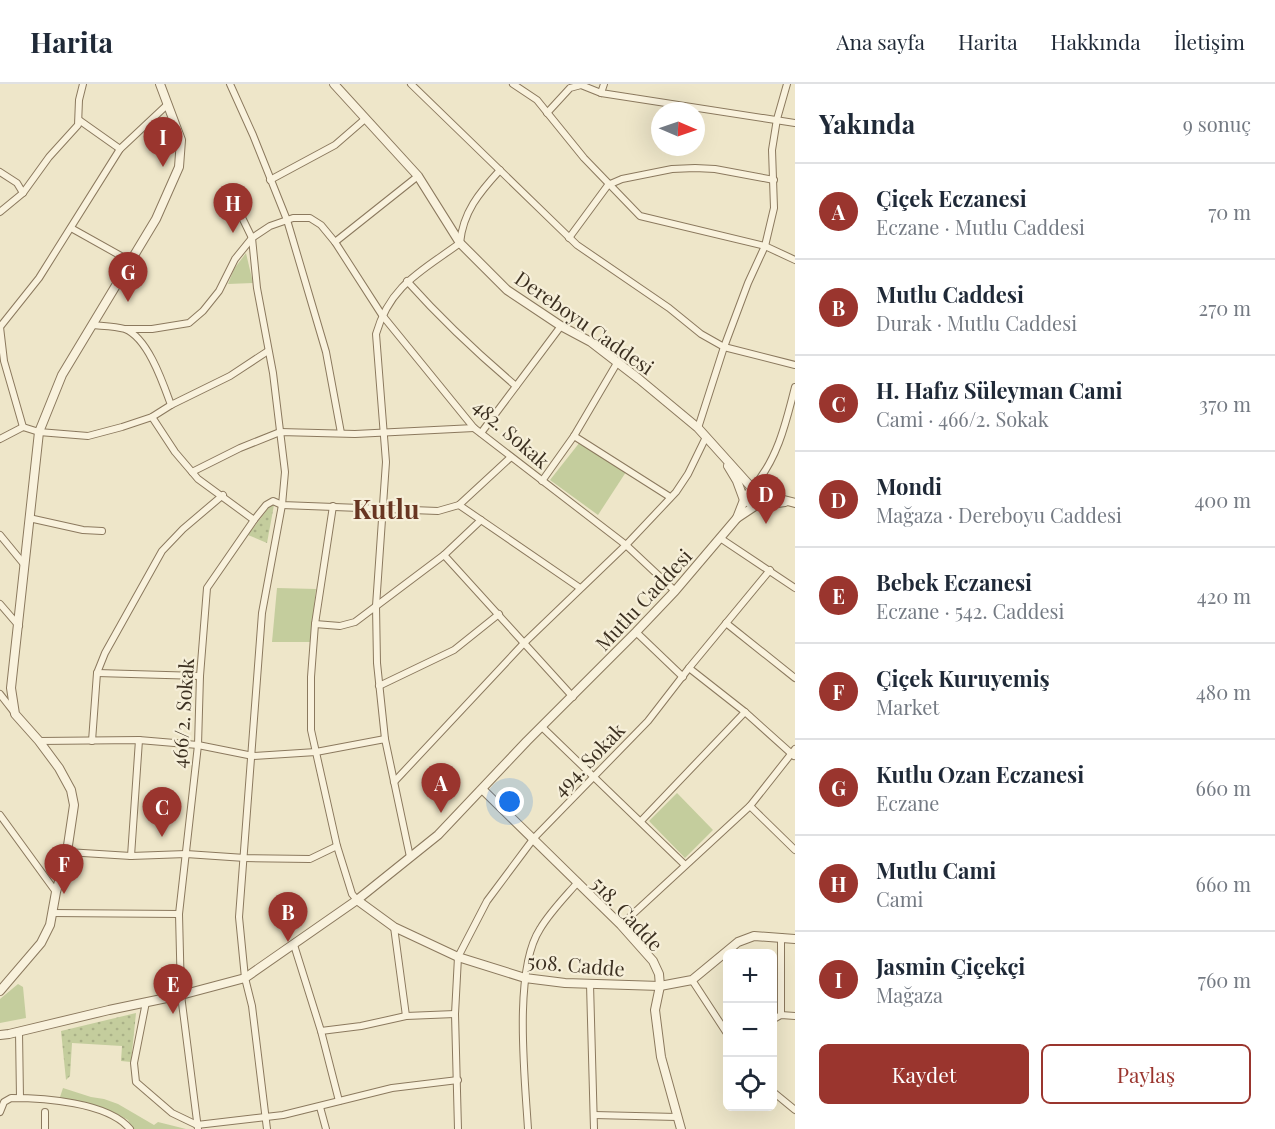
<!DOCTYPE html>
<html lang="tr">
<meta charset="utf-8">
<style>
:root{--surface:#fff;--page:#f6f6f7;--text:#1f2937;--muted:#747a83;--line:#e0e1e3;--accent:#9a352e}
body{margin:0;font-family:"Playfair Display",serif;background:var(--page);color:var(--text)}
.controls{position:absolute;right:18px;bottom:18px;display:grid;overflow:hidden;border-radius:9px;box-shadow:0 6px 24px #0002}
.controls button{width:54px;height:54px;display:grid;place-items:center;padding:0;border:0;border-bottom:2px solid var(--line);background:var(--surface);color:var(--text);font:30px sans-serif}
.compass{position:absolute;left:651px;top:18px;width:54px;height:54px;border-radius:50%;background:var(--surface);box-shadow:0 6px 24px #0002;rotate:92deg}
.you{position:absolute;left:510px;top:718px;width:21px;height:21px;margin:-15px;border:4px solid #fff;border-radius:50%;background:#1a73e8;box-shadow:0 0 0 9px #1a73e833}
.badge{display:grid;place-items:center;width:39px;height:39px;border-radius:50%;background:var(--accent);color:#fff;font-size:20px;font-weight:700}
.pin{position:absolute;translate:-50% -50px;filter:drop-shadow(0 2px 3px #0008)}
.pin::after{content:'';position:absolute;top:32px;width:21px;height:18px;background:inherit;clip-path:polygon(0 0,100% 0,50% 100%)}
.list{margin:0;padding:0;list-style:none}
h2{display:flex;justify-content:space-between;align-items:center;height:78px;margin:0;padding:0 24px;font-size:26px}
h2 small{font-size:20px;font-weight:400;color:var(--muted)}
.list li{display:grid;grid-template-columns:39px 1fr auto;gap:18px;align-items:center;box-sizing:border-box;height:96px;padding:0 24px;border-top:2px solid var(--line)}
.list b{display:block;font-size:22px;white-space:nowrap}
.list p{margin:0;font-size:20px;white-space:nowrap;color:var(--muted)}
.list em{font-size:20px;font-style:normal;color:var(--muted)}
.actions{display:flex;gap:12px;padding:18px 24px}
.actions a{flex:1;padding:14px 0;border:2px solid var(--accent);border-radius:9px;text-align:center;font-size:21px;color:var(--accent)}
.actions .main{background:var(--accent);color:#fff}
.icon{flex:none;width:33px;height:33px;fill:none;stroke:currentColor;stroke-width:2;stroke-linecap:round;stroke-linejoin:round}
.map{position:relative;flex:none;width:795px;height:1045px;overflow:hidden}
header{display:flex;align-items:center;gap:36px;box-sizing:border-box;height:84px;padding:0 30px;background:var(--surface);border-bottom:2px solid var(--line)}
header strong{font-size:28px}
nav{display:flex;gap:33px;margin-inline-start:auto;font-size:21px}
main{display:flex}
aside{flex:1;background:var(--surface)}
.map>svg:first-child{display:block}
</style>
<header>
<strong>Harita</strong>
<nav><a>Ana sayfa</a><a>Harita</a><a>Hakkında</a><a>İletişim</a></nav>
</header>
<main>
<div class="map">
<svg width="795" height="1045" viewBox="0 0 795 1045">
<defs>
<pattern id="grass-dots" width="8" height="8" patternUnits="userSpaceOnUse" patternTransform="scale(1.5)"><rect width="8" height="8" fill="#c4cd9d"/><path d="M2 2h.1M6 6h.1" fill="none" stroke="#a9b087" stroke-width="1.8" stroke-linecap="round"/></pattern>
</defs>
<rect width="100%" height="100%" fill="#eee6c9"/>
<g fill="url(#grass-dots)">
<polygon points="274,421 267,459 248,451 270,422"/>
<polygon points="136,929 131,978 121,977 122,962 72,959 70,992 66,996 61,947"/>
</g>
<g fill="#c4cd9d">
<polygon points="246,169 253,199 228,200 234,185"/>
<polygon points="580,358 626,388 598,431 550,396"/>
<polygon points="277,504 316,505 310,558 272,558"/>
<polygon points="677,709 713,746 685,774 649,737"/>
<polygon points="18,900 23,903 26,934 0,939 0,915"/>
<polygon points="63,1004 91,1013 104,1015 118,1020 154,1041 158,1038 186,1045 133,1045 128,1036 115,1029 60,1013"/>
</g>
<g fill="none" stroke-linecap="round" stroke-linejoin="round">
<defs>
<g id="minor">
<polyline points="230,0 253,51 287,136 326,268 341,349"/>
<polyline points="411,0 577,161 669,224 701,250 724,263 795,281"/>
<polyline points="513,0 537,16 584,74 640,132 765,162 795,176"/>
<polyline points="604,0 601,9 795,39"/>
<polyline points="547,29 570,4 581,1 601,9"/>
<polyline points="79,36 120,65"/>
<polyline points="0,88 17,99 23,109"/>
<polyline points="270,96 335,61 365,35"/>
<polyline points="234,117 252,154 257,204 273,289 285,388 282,421 262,529 239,833 245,894 252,922 267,1045"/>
<polyline points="0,128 23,109 49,73 78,41 79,16 83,0"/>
<polyline points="71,144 130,177"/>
<polyline points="569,154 608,101 622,95 672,85 695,84 715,85 774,96"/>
<polyline points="335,158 418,92"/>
<path d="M 407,197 C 441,235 477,269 516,302"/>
<path d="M 92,241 C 102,242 115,242 125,245 C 148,254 163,299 171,321"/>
<polyline points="0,243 39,194 120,65 168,20"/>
<polyline points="0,243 4,277 23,343"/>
<polyline points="126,245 152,245 189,239 203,227 219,207 235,175 252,154 270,142 293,134 310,134 321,141 335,158 382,231 474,344 626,461 675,507"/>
<polyline points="152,333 175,368 198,395 254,436"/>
<polyline points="698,344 724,263 748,199 765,162 774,124 772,66 777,35 787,0"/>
<polyline points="481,349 561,242"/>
<polyline points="574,352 670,413"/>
<polyline points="0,355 23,343 39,348 88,352 122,343 152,333 171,321 230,292 268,267"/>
<polyline points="192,388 240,364 280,348 355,350 474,344"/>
<polyline points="542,397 574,352 617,279"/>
<path d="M 752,404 C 777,377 786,339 795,303"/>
<polyline points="459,421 580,504"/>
<polyline points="333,422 315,540 311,593 311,646 337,762 352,810 357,816"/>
<polyline points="29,434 83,446 102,447"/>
<polyline points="0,451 23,479"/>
<polyline points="720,454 795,504"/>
<polyline points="444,471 573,613"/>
<polyline points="0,520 19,542"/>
<polyline points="726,539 795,594"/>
<polyline points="315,540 340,542 355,538 444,471 481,436"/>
<polyline points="636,548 683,593"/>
<polyline points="689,584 745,628 794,672"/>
<polyline points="97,589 200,592"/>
<polyline points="379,602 454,566 499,530"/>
<polyline points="0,610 14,628"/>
<polyline points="542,643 685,781"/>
<path d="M 385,655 L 377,579 L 376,522 L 386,378 L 376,250 C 390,201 422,187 460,159 C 463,128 479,109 500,86"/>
<polyline points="39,657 139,656 198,661 253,672 316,668 385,655 410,773"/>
<polyline points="92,657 97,589 105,569 162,467 183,445 223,411"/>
<polyline points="394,698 525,558 626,461 676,408 688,390 706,353"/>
<polyline points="750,722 795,766"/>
<polyline points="0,731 56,808"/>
<polyline points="641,737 745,628"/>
<polyline points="67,768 131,772 186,770 245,774 310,775 337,762"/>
<polyline points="131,772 139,656"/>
<polyline points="52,829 179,830"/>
<polyline points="621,841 750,722 795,665"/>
<polyline points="394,843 406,932"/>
<polyline points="781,853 781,931"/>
<polyline points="294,861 321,947 339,1017"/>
<polyline points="692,896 728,951"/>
<polyline points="590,900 594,1045"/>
<polyline points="146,918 134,979 136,998 172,1029 197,1041 283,1031 392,1004 458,996"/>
<polyline points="772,936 781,931 795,932"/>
<polyline points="321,947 361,942 406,932 455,930"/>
<polyline points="19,948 20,1014"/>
<polyline points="772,1007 795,1026"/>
<polyline points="320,1023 326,1045"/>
<path d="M 0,1028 L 4,1018 L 11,1014 C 43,1014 108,1018 130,1045"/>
<polyline points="594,1031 677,1033"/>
<polyline points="45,1045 45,1028"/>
<polyline points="198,1045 181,911 179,830 198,661 200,592 207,504 254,436 266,421 273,417 282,421 438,427 459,421 511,373"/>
<polyline points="458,1045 455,930 458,873 487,817 534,754 648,637 689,584 770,486"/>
<path d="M 528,1045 C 525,995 513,886 540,845 C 550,828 565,813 578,798"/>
</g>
<g id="tertiary">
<polyline points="334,0 418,92 460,159 507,206 561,242 591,258 639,295 698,344 752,404 776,414 795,419"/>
<polyline points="728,382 737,397 744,416 755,422 785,418"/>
<polyline points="737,434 755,422 764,409"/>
<polyline points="483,706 621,841 653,877 659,890 660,902 655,926 661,973 681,1045"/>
<polyline points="357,816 394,843 458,873 525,894 565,899 660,902 692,896 738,858 754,852 795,855"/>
<polyline points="0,907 41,859 50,841 56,808 67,768 74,721 71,706 59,684 39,657 15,630 11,604 39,348 62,291 156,135 179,83 181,56 160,0"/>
<polyline points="0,951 9,950 109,926 181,911 245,894 357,816 438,751 527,657 636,548 675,507 737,434 744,416 752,404"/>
</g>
</defs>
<use href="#minor" stroke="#8b795e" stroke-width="8"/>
<use href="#tertiary" stroke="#8b795e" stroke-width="10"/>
<use href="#minor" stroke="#f9f2dd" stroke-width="6"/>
<use href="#tertiary" stroke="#f9f2dd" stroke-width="8"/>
</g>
<g text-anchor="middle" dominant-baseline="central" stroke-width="4.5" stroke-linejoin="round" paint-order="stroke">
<g font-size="20" fill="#3c3021" stroke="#f6efd9">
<text transform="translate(585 238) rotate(35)">Dereboyu Caddesi</text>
<text transform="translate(512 349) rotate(41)">482. Sokak</text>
<text transform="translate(643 515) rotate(-47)">Mutlu Caddesi</text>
<text transform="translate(182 629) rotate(-86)">466/2. Sokak</text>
<text transform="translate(588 675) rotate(-46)">494. Sokak</text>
<text transform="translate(628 829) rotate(47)">518. Cadde</text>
<text transform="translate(576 880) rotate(5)">508. Cadde</text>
</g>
<g font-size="26" font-weight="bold" fill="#683521" stroke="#f6efd9">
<text x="386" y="424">Kutlu</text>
</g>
</g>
</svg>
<div class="controls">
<button>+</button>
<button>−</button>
<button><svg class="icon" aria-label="locate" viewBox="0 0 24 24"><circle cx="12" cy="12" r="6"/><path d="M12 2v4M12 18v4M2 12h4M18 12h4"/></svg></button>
</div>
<svg class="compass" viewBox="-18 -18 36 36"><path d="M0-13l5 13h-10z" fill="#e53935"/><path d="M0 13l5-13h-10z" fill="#747a83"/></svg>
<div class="you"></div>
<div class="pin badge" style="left:441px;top:729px">A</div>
<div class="pin badge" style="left:288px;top:858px">B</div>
<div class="pin badge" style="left:162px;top:753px">C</div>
<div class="pin badge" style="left:766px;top:440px">D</div>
<div class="pin badge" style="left:173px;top:930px">E</div>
<div class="pin badge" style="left:64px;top:810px">F</div>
<div class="pin badge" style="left:128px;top:218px">G</div>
<div class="pin badge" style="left:233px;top:149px">H</div>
<div class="pin badge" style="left:163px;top:83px">I</div>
</div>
<aside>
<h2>Yakında<small>9 sonuç</small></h2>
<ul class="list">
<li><span class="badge">A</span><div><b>Çiçek Eczanesi</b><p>Eczane · Mutlu Caddesi</p></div><em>70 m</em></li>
<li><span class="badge">B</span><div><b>Mutlu Caddesi</b><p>Durak · Mutlu Caddesi</p></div><em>270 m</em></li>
<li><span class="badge">C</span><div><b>H. Hafız Süleyman Cami</b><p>Cami · 466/2. Sokak</p></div><em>370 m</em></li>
<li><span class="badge">D</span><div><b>Mondi</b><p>Mağaza · Dereboyu Caddesi</p></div><em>400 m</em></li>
<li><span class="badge">E</span><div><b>Bebek Eczanesi</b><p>Eczane · 542. Caddesi</p></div><em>420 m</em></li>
<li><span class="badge">F</span><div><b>Çiçek Kuruyemiş</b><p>Market</p></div><em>480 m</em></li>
<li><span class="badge">G</span><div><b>Kutlu Ozan Eczanesi</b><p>Eczane</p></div><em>660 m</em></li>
<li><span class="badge">H</span><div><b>Mutlu Cami</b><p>Cami</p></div><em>660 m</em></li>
<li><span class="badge">I</span><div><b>Jasmin Çiçekçi</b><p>Mağaza</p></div><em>760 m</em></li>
</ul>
<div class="actions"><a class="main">Kaydet</a><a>Paylaş</a></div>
</aside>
</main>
